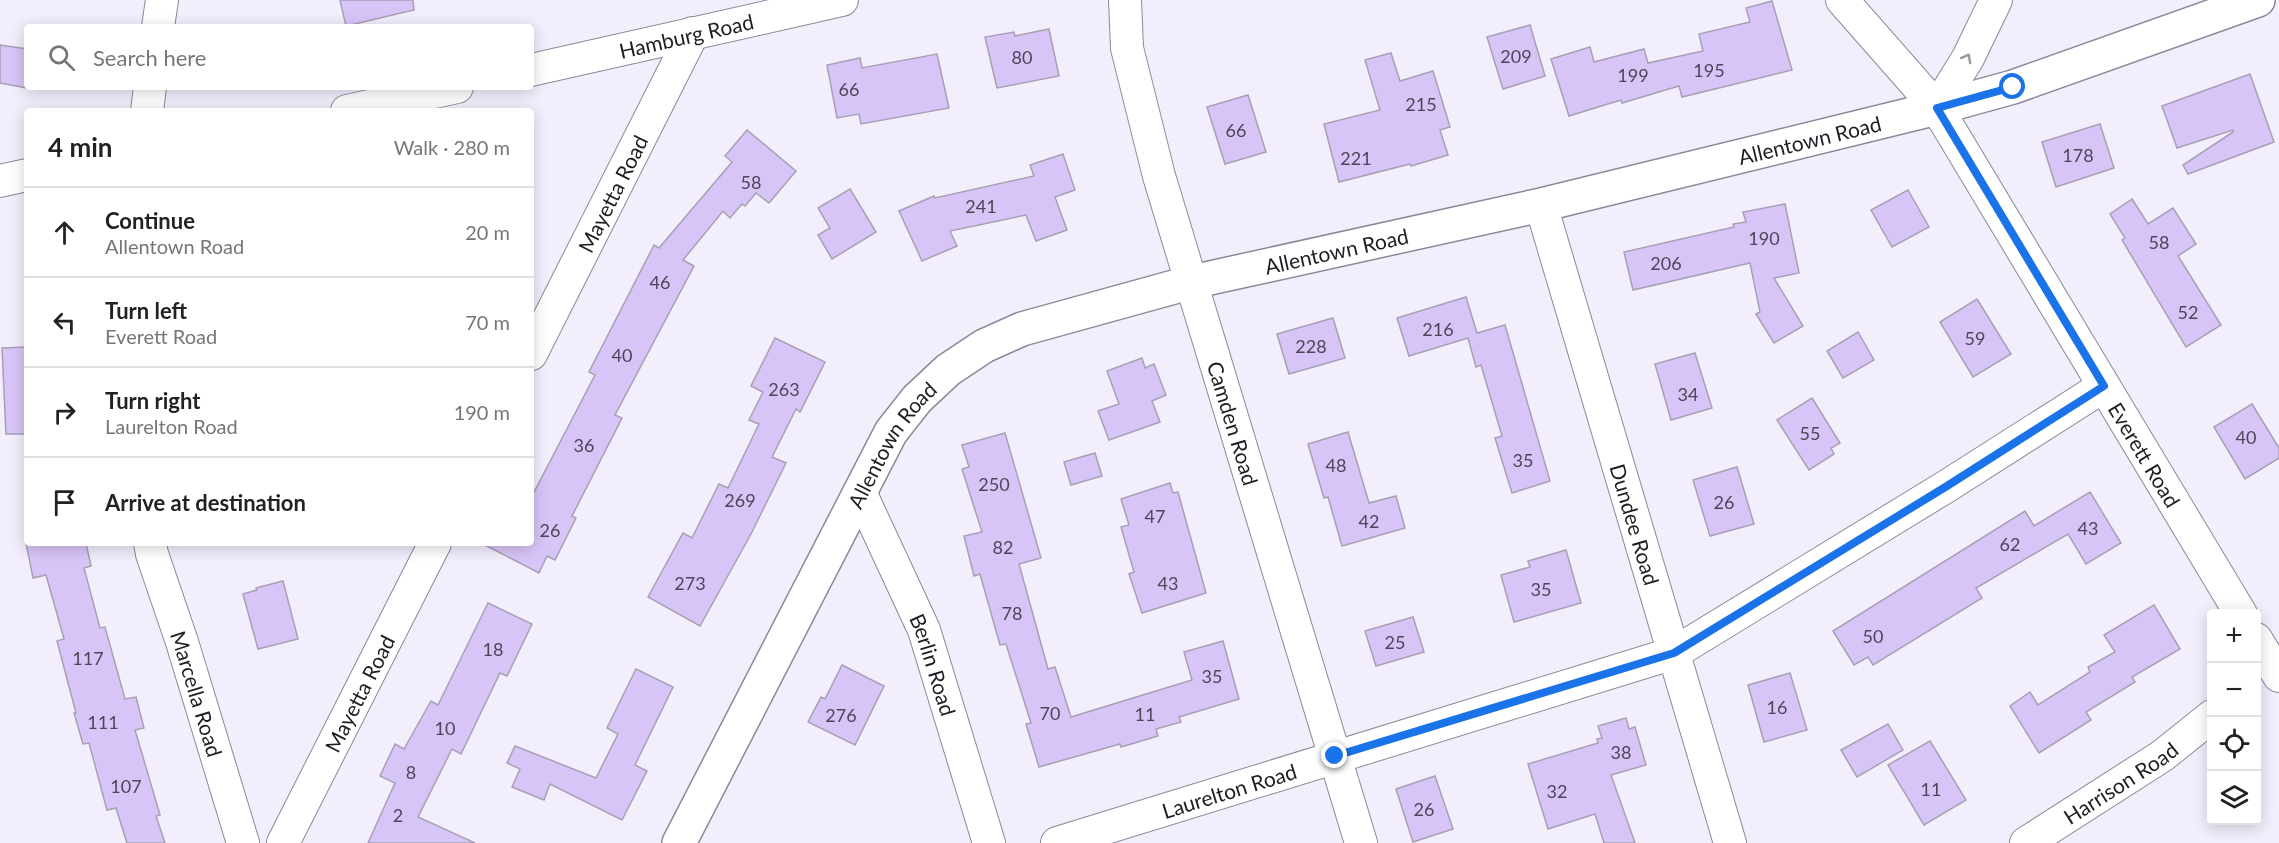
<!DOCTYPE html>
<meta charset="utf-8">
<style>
:root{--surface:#fff;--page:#f6f6f6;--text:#222;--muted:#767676;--line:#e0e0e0}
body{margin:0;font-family:Lato,sans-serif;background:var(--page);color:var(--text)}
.controls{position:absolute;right:18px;bottom:18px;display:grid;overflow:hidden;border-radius:6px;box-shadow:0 3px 15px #0003}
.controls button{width:54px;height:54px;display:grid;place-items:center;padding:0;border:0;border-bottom:2px solid var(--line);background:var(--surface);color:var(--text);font:30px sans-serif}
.stop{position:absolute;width:18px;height:18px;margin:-14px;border:4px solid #1a73e8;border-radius:50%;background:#fff}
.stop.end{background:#1a73e8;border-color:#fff;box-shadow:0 2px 6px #0008}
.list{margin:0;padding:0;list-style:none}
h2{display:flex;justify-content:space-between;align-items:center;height:78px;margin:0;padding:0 24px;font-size:26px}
h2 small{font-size:20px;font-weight:400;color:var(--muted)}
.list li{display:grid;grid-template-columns:39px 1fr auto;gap:18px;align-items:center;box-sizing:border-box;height:90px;padding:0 24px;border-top:2px solid var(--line)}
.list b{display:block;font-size:22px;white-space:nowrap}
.list p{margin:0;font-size:20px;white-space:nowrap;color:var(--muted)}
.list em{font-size:20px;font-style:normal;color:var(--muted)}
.icon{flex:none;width:33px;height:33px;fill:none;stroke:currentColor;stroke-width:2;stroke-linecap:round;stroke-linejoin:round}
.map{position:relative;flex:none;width:2279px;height:843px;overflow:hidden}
.search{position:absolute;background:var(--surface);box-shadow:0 3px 15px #0003;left:24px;top:24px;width:510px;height:66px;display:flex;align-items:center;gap:15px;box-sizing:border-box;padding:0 21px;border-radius:6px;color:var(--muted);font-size:22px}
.panel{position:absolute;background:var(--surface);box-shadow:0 3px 15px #0003;left:24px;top:108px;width:510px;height:438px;border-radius:6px}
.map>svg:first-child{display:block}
</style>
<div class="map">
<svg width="2279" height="843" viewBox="0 0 2279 843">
<rect width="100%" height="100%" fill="#f3eefc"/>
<g fill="#d8c5f8" stroke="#a7a0b5" stroke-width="1.5">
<polygon points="340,0 413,0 414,10 346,26"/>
<polygon points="1772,1 1792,70 1682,97 1679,86 1622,103 1621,100 1569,116 1551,59 1590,47 1594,62 1644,49 1648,63 1703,51 1699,34 1750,22 1746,8"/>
<polygon points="1530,25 1545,76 1503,89 1487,37"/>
<polygon points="1049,29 1059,76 997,88 985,37 1014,32 1015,36"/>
<polygon points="0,45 27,49 27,88 0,83"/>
<polygon points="1391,53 1400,81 1433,71 1450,127 1440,130 1448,155 1411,166 1410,164 1339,182 1324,124 1380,110 1365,60"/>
<polygon points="937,54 949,108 861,124 859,114 837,118 827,65 860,58 862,68"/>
<polygon points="2250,74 2274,142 2188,174 2183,165 2233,132 2233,130 2177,148 2162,106"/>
<polygon points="1248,95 1266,152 1225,164 1207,107"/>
<polygon points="2100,124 2114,168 2056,187 2042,142"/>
<polygon points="747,130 796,171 769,203 756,193 745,206 742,204 730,218 723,211 683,260 694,266 615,415 622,418 572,516 576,518 555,560 547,556 539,573 481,543 531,543 531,498 595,375 589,372 654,245 659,248 732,162 725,156"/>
<polygon points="1063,154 1075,190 1055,197 1067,230 1036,241 1026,215 950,231 957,246 922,261 899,211 934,196 935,198 1034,176 1030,165"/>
<polygon points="850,189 876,232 832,259 818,235 830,228 818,208"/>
<polygon points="1908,190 1929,227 1892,247 1871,210"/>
<polygon points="2132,199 2148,224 2173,208 2196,244 2178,256 2221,325 2186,347 2122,240 2125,238 2110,214"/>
<polygon points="1785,204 1799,273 1774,278 1803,326 1774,343 1756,314 1760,312 1750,263 1633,290 1624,252 1734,227 1733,224 1746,222 1743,212"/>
<polygon points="1466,297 1477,333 1505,325 1550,481 1512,493 1495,438 1502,436 1481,365 1476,367 1468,338 1409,356 1397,318"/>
<polygon points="1977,299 2011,354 1973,377 1940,322"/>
<polygon points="1333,318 1345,358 1289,374 1277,334"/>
<polygon points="1858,332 1874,360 1843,378 1827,351"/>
<polygon points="775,338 825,362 800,412 796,409 772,457 786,463 751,534 700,626 648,597 683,533 692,538 719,484 728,488 759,424 749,420 763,392 751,386"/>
<polygon points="27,347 27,434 6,434 2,348"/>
<polygon points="1695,353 1712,408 1671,420 1655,364"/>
<polygon points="1142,358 1145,368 1154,364 1166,395 1152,401 1160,422 1109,440 1098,411 1119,404 1107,371"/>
<polygon points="1812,398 1840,443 1831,448 1834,454 1809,470 1777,420"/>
<polygon points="2252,404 2279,448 2279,458 2245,479 2214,427"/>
<polygon points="1348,432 1369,503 1396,496 1405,528 1342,546 1328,497 1324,498 1308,444"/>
<polygon points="1005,433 1041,558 1019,564 1048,669 1055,667 1071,717 1192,680 1184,652 1223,641 1239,699 1179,717 1181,722 1156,729 1158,736 1121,747 1120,744 1039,767 1026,724 1031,723 1006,644 1000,645 980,574 974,576 964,536 982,532 962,469 969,467 962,445"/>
<polygon points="1095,453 1102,476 1071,485 1064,462"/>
<polygon points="1737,467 1754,524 1710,536 1693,480"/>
<polygon points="1170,483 1173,493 1178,492 1206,593 1142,613 1129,574 1134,572 1121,527 1129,525 1121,499"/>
<polygon points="2090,492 2121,543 2086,564 2068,534 1976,588 1982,598 1873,665 1868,657 1854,665 1833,631 2025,511 2034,526"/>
<polygon points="26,543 86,543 91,566 84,568 100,628 105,627 125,699 136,697 144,728 135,730 160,815 156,816 165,843 127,843 116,808 107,810 89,743 83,744 74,713 76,713 57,641 64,639 46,575 33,578"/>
<polygon points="1566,550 1581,603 1514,622 1501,575 1530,567 1528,561"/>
<polygon points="283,581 298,639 258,649 243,594 257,590 256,588"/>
<polygon points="488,603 532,624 507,676 500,673 461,754 452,749 418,817 475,843 368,843 395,783 380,776 395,744 404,749 431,701 438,705"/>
<polygon points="2154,605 2180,649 2132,677 2135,682 2086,712 2091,720 2039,753 2010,706 2030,692 2038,705 2090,672 2088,667 2115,652 2104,635"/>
<polygon points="1413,617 1424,652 1376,666 1365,631"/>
<polygon points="842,665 884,686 855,745 808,722 821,697 825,699"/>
<polygon points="636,669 673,687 635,765 647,771 622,820 550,784 544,800 512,787 520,769 507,763 515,746 596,778 618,734 607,728"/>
<polygon points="1790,673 1807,730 1764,742 1748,685"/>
<polygon points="1626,718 1629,729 1635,727 1646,765 1611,775 1635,843 1604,843 1595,814 1548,829 1528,764 1598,743 1597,739 1602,738 1598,726"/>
<polygon points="1888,724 1903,750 1857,777 1841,750"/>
<polygon points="1930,741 1966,800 1924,825 1888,765"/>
<polygon points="1435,776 1453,829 1413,842 1396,789"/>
</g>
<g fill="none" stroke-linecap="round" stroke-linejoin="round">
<defs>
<g id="minor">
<path id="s1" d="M 1125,0 L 1127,48 L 1159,176 L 1361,843"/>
<path id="s2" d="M 1842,0 L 1937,108 L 2241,614"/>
<polyline points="158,27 162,0"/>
<path id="s3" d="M 531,70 L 842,0"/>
<polyline points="1937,108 1968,58 1996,0"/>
<polyline points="147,111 150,87"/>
<polyline points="347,111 457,87"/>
<polyline points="0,181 27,175"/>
<path id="s4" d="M 1541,205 L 1730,843"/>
<path id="s5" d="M 531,354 L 693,33"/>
<path id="s6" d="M 860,492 L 924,630 L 989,843"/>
<path id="s7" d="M 150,543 L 152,554 L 182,642 L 243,843"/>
<polyline points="2256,639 2279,676"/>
<path id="s8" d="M 283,843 L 435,543"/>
<path id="s9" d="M 1057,843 L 1674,653 L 1947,486 L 2104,386"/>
<path id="s10" d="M 2026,843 L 2162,756 L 2212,716"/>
</g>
<g id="tertiary">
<path id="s11" d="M 679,843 L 891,432 L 917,399 L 948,370 L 984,346 L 1022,329 L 1192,282 L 1541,205 L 1937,108 L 2013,87 L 2258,0"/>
</g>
</defs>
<use href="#minor" stroke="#8e879b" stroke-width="34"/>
<use href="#tertiary" stroke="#8e879b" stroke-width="36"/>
<use href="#minor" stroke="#fff" stroke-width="32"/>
<use href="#tertiary" stroke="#fff" stroke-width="33"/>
</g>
<defs><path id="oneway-chevron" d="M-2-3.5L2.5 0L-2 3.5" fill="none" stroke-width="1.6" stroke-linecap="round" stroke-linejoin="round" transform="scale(1.5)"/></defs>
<use stroke="#9a999c" href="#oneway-chevron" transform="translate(1967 58) rotate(-61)"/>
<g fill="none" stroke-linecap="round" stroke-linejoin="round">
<polyline stroke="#1a73e8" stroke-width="8" points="1335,756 1674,653 1947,486 2104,386 1937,108 2013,87"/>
</g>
<g text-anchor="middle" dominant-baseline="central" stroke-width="4.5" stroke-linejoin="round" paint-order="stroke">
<g font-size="18" fill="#4d4659">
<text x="1516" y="56">209</text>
<text x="1022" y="57">80</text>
<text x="1709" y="70">195</text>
<text x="1633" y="75">199</text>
<text x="849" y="89">66</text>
<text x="1421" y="104">215</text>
<text x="1236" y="130">66</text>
<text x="2078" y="155">178</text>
<text x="1356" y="158">221</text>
<text x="751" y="182">58</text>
<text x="981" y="206">241</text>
<text x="1764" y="238">190</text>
<text x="2159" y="242">58</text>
<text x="1666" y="263">206</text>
<text x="660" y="282">46</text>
<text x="2188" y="312">52</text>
<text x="1438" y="329">216</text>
<text x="1975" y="338">59</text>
<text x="1311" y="346">228</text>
<text x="622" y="355">40</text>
<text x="784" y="389">263</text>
<text x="1688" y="394">34</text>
<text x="1810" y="433">55</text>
<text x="2246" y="437">40</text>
<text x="584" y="445">36</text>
<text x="1523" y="460">35</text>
<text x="1336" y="465">48</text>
<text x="994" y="484">250</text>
<text x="740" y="500">269</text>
<text x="1724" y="502">26</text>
<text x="1155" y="516">47</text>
<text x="1369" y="521">42</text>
<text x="2088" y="528">43</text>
<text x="550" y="530">26</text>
<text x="2010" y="544">62</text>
<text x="1003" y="547">82</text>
<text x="690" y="583">273</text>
<text x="1168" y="583">43</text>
<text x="1541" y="589">35</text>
<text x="1012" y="613">78</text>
<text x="1873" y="636">50</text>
<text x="1395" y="642">25</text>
<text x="493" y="649">18</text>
<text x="88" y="658">117</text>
<text x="1212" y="676">35</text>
<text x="1777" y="707">16</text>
<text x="1050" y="713">70</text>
<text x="1145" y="714">11</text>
<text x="841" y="715">276</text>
<text x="103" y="722">111</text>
<text x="445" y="728">10</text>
<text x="1621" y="752">38</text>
<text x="411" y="772">8</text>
<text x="126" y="786">107</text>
<text x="1931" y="789">11</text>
<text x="1557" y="791">32</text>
<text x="1424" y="809">26</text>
<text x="398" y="815">2</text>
</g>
<g font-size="21" fill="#1f1c24" stroke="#f3eefc">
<text stroke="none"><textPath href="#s3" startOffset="159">Hamburg Road</textPath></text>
<text stroke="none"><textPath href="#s11" startOffset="1442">Allentown Road</textPath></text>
<text stroke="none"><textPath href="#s5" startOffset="180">Mayetta Road</textPath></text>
<text stroke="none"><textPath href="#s11" startOffset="956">Allentown Road</textPath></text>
<text stroke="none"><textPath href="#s1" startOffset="438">Camden Road</textPath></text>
<text stroke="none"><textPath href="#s11" startOffset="452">Allentown Road</textPath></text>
<text stroke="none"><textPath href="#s2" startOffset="548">Everett Road</textPath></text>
<text stroke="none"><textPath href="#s4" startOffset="333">Dundee Road</textPath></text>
<text stroke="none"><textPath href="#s6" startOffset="188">Berlin Road</textPath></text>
<text stroke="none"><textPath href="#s7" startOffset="158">Marcella Road</textPath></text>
<text stroke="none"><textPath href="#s8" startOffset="168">Mayetta Road</textPath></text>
<text stroke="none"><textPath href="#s10" startOffset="112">Harrison Road</textPath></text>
<text stroke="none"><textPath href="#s9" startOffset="180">Laurelton Road</textPath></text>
</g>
</g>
</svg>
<div class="controls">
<button>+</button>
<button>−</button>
<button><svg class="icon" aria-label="locate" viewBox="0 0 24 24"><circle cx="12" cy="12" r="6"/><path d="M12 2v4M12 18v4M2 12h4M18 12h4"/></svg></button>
<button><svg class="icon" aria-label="layers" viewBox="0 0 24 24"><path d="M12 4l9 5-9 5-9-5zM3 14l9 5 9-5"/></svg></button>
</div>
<div class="stop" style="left:2013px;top:87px"></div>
<div class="stop end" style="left:1335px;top:756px"></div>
<div class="search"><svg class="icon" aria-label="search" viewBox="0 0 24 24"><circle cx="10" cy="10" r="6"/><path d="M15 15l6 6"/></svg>Search here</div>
<section class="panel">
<h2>4 min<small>Walk · 280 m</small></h2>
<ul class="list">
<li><svg class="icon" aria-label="ahead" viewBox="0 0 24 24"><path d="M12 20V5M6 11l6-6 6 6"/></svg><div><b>Continue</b><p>Allentown Road</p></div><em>20 m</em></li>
<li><svg class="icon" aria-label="left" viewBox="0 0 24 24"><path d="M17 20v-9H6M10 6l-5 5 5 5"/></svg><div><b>Turn left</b><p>Everett Road</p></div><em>70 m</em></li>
<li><svg class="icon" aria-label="right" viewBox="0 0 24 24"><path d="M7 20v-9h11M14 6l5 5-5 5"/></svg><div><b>Turn right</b><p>Laurelton Road</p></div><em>190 m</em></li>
<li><svg class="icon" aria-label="arrive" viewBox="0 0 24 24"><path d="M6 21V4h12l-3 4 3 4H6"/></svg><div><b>Arrive at destination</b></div></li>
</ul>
</section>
</div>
